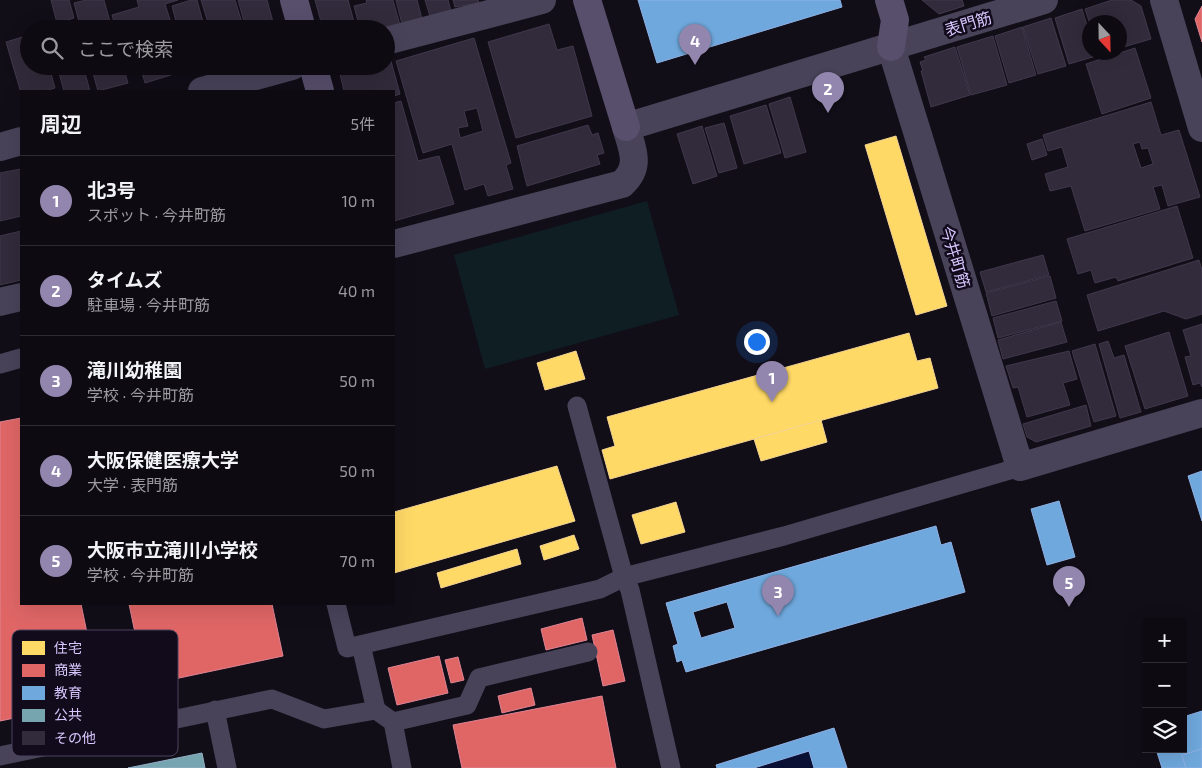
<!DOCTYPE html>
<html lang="ja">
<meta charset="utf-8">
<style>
:root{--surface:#0e0a12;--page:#1c1820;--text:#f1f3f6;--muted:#9b9a9f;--line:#2e2b32;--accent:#9386ae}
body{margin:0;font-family:"Exo 2","Noto Sans JP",sans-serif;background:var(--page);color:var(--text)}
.controls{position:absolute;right:15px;bottom:15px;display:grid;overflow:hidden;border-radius:0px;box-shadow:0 5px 20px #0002}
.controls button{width:45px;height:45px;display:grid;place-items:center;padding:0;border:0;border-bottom:1px solid var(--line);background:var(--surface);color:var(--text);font:25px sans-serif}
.compass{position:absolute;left:1082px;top:15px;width:45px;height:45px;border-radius:50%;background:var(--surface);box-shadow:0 5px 20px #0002;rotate:158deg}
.you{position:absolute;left:756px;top:341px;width:18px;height:18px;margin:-12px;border:4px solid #fff;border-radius:50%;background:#1a73e8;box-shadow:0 0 0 8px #1a73e833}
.badge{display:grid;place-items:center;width:32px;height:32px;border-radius:50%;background:var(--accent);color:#fff;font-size:16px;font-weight:700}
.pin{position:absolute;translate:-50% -41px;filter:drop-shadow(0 1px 2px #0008)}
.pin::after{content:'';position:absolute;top:26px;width:18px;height:15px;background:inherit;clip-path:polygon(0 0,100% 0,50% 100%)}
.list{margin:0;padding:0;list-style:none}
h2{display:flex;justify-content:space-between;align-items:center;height:65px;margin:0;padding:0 20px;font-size:21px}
h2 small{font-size:16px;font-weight:400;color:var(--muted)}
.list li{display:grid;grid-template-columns:32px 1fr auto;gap:15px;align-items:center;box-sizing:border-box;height:90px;padding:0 20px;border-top:1px solid var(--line)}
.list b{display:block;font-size:19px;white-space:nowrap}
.list p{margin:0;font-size:16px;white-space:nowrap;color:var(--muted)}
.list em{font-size:16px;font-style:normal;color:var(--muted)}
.icon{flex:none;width:28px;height:28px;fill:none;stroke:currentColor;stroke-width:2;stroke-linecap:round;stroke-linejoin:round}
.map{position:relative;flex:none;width:1202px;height:768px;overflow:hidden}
.search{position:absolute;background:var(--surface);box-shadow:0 5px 20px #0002;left:20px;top:20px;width:375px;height:55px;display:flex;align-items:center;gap:12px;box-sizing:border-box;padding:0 18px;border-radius:28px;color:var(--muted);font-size:19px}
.panel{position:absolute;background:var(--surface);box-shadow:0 5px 20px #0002;left:20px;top:90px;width:375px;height:515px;border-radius:0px}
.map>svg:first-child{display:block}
</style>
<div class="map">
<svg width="1202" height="768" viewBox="0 0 1202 768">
<rect width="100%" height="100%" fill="#120e18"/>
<polygon fill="#0f1e23" points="647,201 679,315 485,369 454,255"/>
<polygon fill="#0a1033" points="809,751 814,768 754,768"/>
<g fill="#ffd966" stroke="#f3d394">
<polygon points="896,136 947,306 916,315 865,145"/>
<polygon points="909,333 917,361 930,358 938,388 610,479 602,450 615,446 607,417"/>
<polygon points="576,351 585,379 545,390 537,363"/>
<polygon points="821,420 827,442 761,461 754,439"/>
<polygon points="557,466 575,521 394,573 394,512"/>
<polygon points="676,502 685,532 641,544 632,515"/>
<polygon points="574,535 579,549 544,560 540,546"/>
<polygon points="517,549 521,564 441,588 437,573"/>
</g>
<g fill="#e06666" stroke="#de8394">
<polygon points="1202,6 1202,42 1195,19"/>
<polygon points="21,418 21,604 81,604 101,700 0,721 0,422"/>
<polygon points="129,604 272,604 283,656 146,685"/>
<polygon points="582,618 587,640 546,650 541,629"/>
<polygon points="613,630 625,681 603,686 592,635"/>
<polygon points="439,656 448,693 397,705 388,668"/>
<polygon points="458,657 464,680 451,683 445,660"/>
<polygon points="531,688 535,705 502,713 498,696"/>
<polygon points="602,696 616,768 462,768 453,725"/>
</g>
<g fill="#6fa8dc" stroke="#8eb1e6" fill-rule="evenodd">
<polygon points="638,0 840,0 842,7 657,63"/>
<polygon points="1202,471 1202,521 1188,476"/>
<polygon points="1059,501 1075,557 1047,565 1031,509"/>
<path d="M 936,526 L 941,545 L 951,542 L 965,592 L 686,672 L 682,660 L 677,662 L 673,646 L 678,644 L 666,603 ZM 727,602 L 735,628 L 701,638 L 693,612 Z"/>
<polygon points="1202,711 1202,749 1182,755 1186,768 1162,768 1156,749 1183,749 1183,717"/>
<polygon points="834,728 847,768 814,768 809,751 754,768 717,768 716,765"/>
<polygon points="1202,749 1202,768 1186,768 1182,755"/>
</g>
<polygon fill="#76a5af" stroke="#93afc7" points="202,753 205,768 128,768"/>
<g fill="#312b3b" stroke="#40384c" fill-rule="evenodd">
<polygon points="51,0 69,0 74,18 57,23"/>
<polygon points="86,0 104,0 112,29 81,29 74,3"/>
<polygon points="137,0 178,0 165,4 173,29 116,29 112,15 139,7"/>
<polygon points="191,0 197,0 205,29 178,29 172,6"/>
<polygon points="201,0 235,0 244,29 210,29"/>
<polygon points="238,0 267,0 275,29 246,29"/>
<polygon points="315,0 348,0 356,29 323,29"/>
<polygon points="366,0 393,0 400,25 384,29 360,29 354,6 367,3"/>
<polygon points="396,0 417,0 422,19 402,24"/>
<polygon points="425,0 448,0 451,11 430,16"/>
<polygon points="453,0 478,0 479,3 455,7"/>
<polygon points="922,0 962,0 964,6 939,14"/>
<polygon points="1112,0 1131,0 1141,6 1151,39 1120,48 1120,22 1090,24 1085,9"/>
<polygon points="1082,9 1090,35 1090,52 1095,52 1096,56 1069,64 1055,18"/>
<polygon points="1051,18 1066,66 1038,74 1023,27"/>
<polygon points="549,24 557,50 573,46 592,116 516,138 488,42"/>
<polygon points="1022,27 1036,75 1009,83 995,36"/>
<polygon points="29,35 29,66 49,66 55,88 45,91 21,91 21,93 6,42"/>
<polygon points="993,36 1007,85 971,95 957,47"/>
<path d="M 474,38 L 511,163 L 506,165 L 513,189 L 488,196 L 484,184 L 465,190 L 452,144 L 423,153 L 396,61 ZM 477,108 L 483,131 L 460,138 L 458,128 L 468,126 L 464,111 Z"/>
<polygon points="955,47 970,95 931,107 921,71 923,71 920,62 926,60 924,57"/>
<polygon points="1135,48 1151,98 1102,114 1086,64"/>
<polygon points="391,61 400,94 394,96 394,91 344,91 340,74 371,66 386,66 386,62"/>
<polygon points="57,66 83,66 90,91 64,91"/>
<polygon points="91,66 123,66 128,83 98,91"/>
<polygon points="140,66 179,66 170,69 171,75 145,83"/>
<polygon points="189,66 216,66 191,73"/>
<polygon points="790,97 806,152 785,158 769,104"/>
<polygon points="401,101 418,161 439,156 454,204 394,221 394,103"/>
<path d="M 1151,102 L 1161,135 L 1179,130 L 1200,197 L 1168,206 L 1162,185 L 1153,187 L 1160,209 L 1085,231 L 1071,186 L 1050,191 L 1045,174 L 1068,167 L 1062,147 L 1048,151 L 1043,135 ZM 1140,142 L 1142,149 L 1148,148 L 1153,164 L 1141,168 L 1133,144 Z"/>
<polygon points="766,105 781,153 744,164 730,116"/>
<polygon points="724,123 737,168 719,173 705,128"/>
<polygon points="588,125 592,135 598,133 604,153 597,155 600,164 527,186 517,146"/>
<polygon points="702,126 717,176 693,184 677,134"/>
<polygon points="1042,139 1047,155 1032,160 1027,144"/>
<polygon points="21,169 21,216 0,221 0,173"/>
<polygon points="1177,206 1193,258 1118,281 1116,277 1095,283 1091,270 1078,274 1067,239"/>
<polygon points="21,231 21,280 0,285 0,236"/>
<polygon points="1043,255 1049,275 986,292 980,272"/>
<polygon points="1199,260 1202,270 1202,314 1186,319 1164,311 1098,331 1087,295"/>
<polygon points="1050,276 1056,298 992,316 986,293"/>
<polygon points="1056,301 1062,321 998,338 993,318"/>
<polygon points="1061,322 1067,342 1003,359 998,340"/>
<polygon points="1202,324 1202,387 1200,383 1193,385 1185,357 1191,356 1183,330"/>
<polygon points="1169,332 1188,396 1145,409 1125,346"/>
<polygon points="1108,341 1114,358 1124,355 1141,412 1120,418 1099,344"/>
<polygon points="1095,344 1116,416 1094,422 1072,351"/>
<polygon points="1069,351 1077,379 1063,383 1070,405 1027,417 1018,387 1013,388 1006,366"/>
<polygon points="1086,405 1091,426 1036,442 1027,437 1023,424"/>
</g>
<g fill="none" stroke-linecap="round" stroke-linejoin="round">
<g stroke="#484359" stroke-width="19">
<polyline points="0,364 21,358"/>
<polyline points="577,406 624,577 630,590 671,768"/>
<polyline points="336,604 347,648 600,589 624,577 784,536 1020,467"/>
<polyline points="361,645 376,710"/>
<polyline points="215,710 227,768"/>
<polyline points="393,722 467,705 479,678 588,652"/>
<polyline points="0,756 272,699 324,719 376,710 393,722 402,768"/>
</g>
<g stroke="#484359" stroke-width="28">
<polyline points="1164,0 1202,128"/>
<polyline points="386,41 542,0"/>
<polyline points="891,47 1020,467 1202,413"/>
<polyline points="202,91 292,66"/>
<polyline points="0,147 21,141"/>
<path d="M 394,244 L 622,184 C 642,166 632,149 626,127 L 1044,0"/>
<polyline points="0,302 21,297"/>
</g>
<g stroke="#574f6c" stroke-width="28">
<polyline points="294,0 302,29"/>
<polyline points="587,0 626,127"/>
<polyline points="889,0 895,20 891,47"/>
<polyline points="313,66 320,91"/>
</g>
</g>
<g text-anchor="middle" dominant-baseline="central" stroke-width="5" stroke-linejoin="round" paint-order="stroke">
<g font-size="16" fill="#d8c6fe" stroke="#110b1b">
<text transform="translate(968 23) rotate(-17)">表門筋</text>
<text transform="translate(956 257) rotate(73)">今井町筋</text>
</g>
</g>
<rect x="12" y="630" width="166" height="126" rx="8" fill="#110b1b" stroke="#4d435f" stroke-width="1"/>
<rect x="22" y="641" width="23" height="14" fill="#ffd966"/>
<rect x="22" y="664" width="23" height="13" fill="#e06666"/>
<rect x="22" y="686" width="23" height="14" fill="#6fa8dc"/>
<rect x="22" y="709" width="23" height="13" fill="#76a5af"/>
<rect x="22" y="731" width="23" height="14" fill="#312b3b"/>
<g font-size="14" fill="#d8c6fe">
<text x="54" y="653">住宅</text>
<text x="54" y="675">商業</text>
<text x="54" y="698">教育</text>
<text x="54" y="720">公共</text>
<text x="54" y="743">その他</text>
</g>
</svg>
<div class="controls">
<button>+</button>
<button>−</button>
<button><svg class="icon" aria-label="layers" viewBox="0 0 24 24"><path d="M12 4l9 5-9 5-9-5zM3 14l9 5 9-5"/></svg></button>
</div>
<svg class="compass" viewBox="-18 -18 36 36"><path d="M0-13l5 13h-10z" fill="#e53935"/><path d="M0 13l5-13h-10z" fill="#9b9a9f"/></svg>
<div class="you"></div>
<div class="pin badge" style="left:772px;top:402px">1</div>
<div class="pin badge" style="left:828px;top:113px">2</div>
<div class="pin badge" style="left:778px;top:616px">3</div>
<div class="pin badge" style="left:695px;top:65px">4</div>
<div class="pin badge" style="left:1069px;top:607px">5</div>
<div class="search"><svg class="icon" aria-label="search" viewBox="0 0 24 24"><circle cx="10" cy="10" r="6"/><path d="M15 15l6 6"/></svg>ここで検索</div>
<section class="panel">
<h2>周辺<small>5件</small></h2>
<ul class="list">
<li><span class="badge">1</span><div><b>北3号</b><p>スポット · 今井町筋</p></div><em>10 m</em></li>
<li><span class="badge">2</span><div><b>タイムズ</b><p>駐車場 · 今井町筋</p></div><em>40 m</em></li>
<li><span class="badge">3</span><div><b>滝川幼稚園</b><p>学校 · 今井町筋</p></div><em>50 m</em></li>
<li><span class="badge">4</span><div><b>大阪保健医療大学</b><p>大学 · 表門筋</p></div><em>50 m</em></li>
<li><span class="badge">5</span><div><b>大阪市立滝川小学校</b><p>学校 · 今井町筋</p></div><em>70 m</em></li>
</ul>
</section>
</div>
